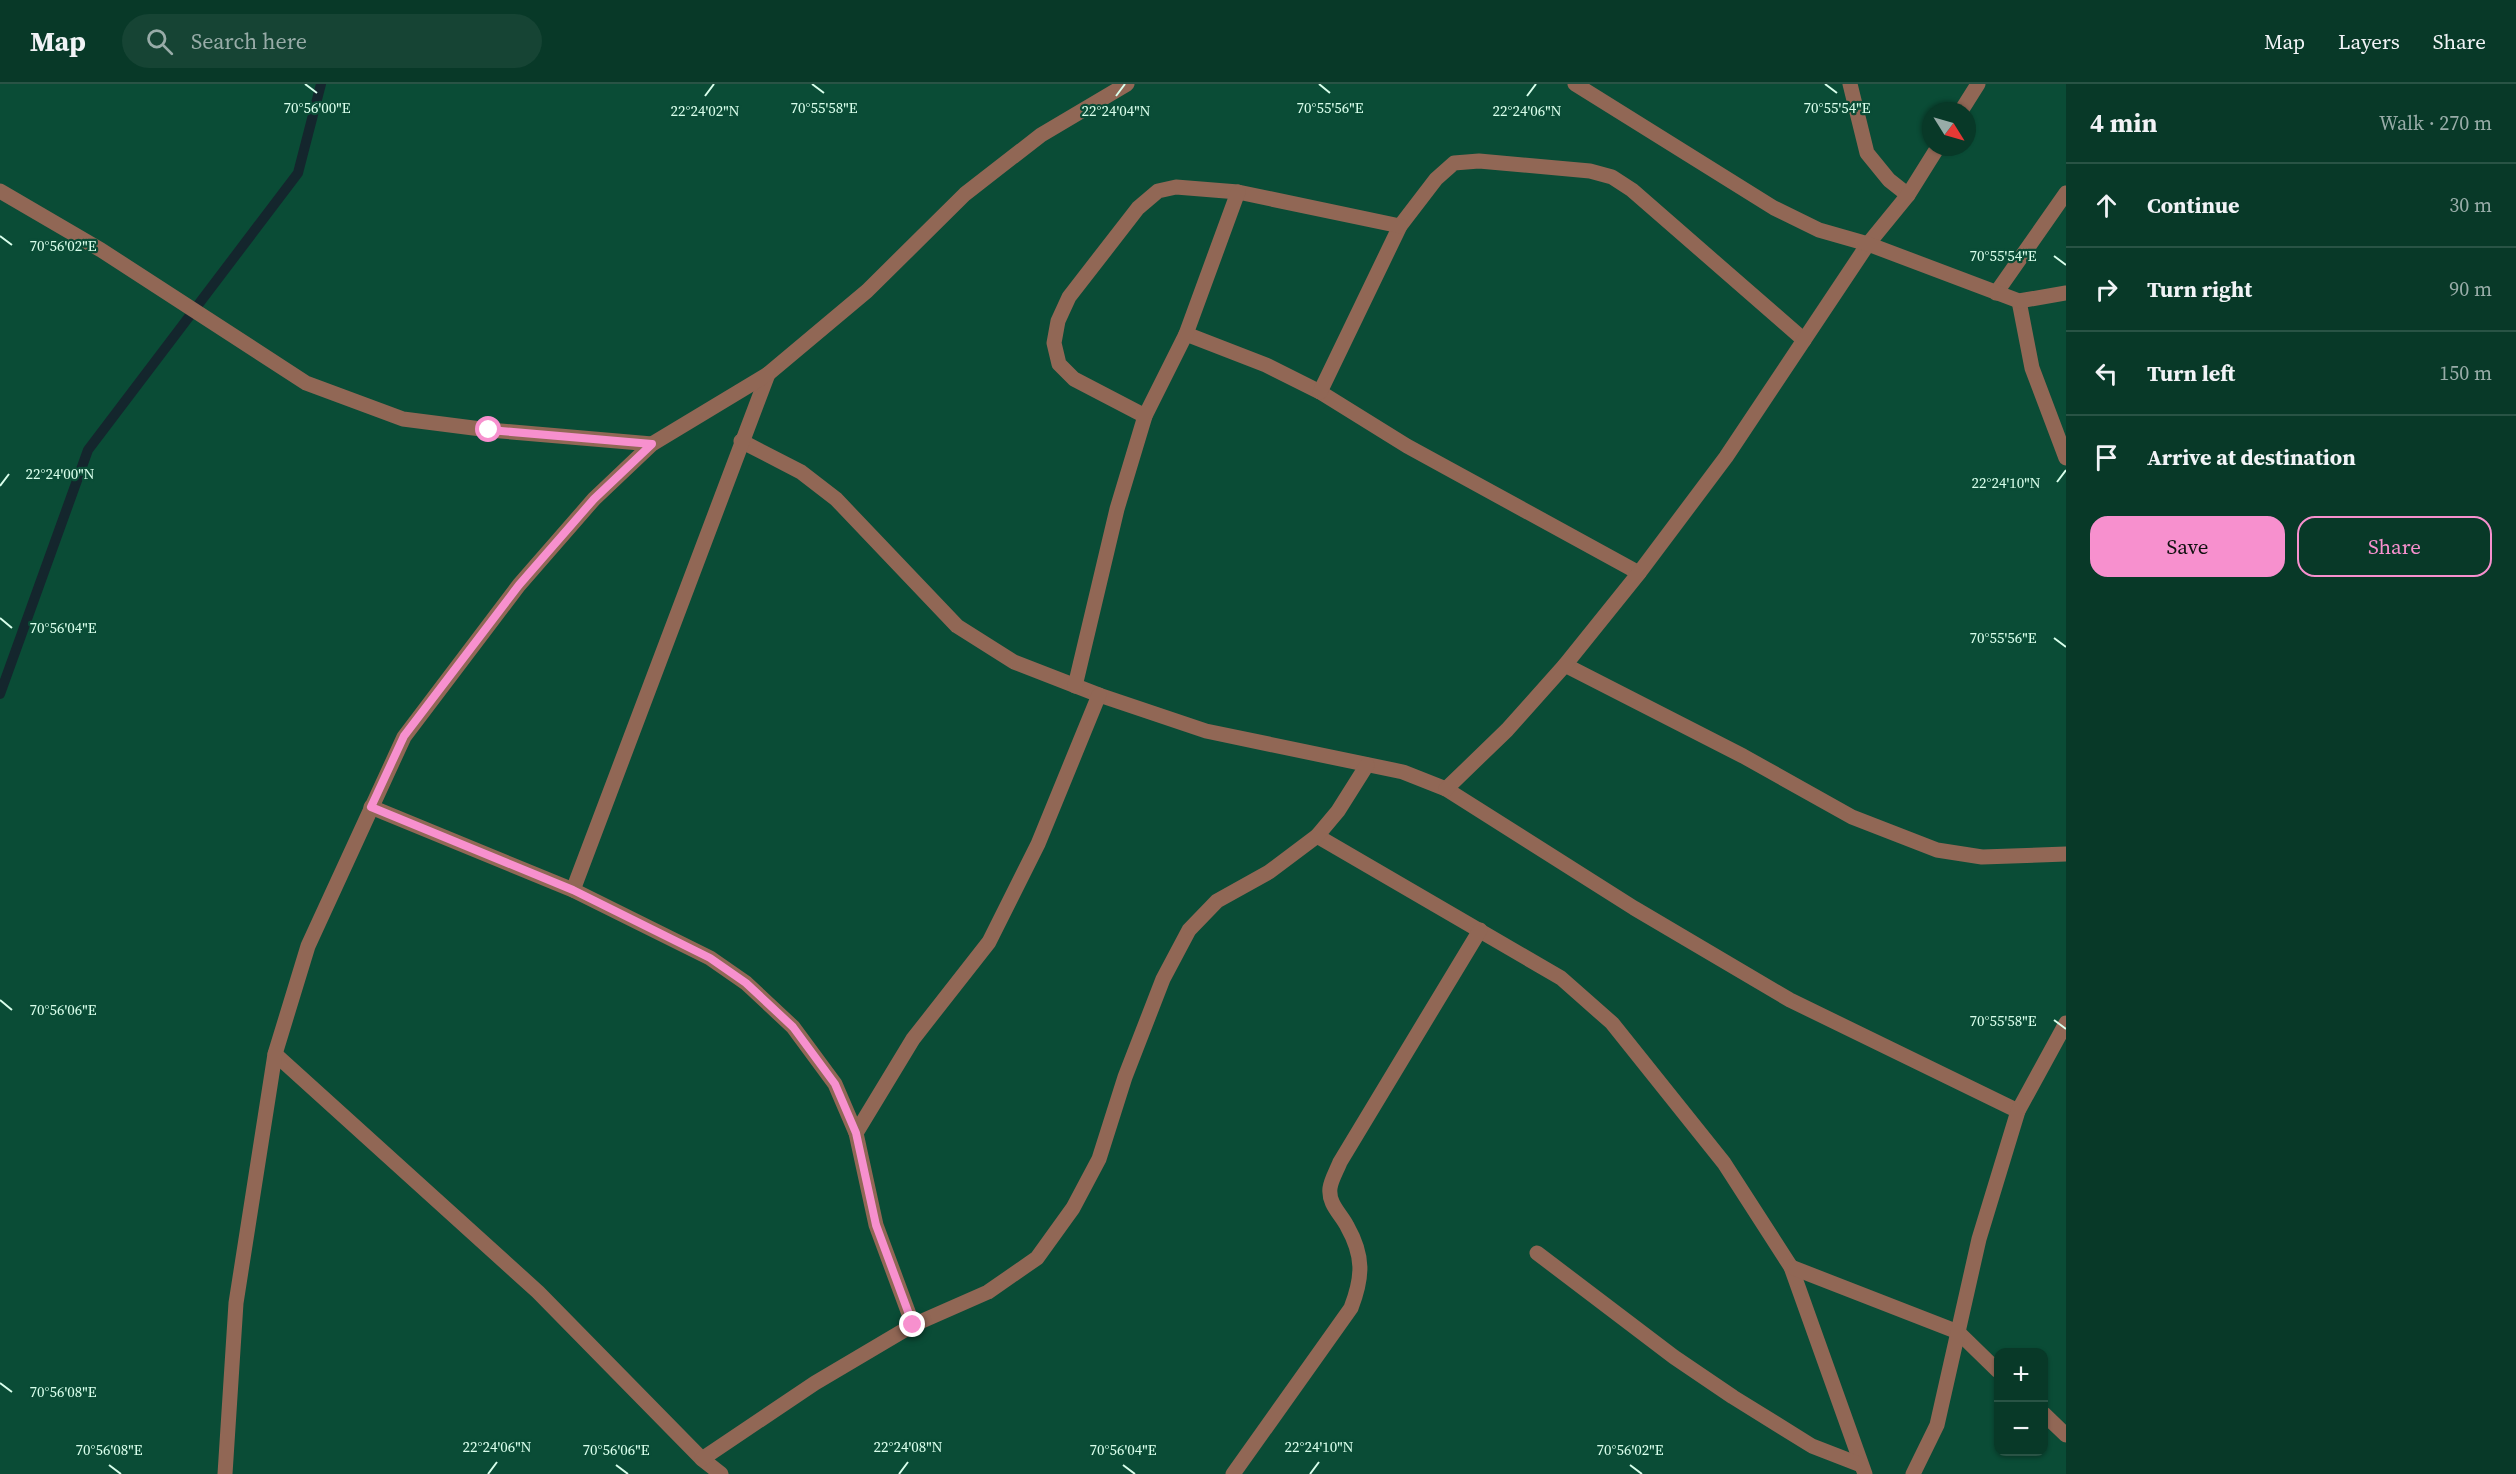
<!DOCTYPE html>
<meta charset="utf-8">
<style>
:root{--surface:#083928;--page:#164434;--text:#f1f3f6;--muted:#98aca8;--line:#295345;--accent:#f790ce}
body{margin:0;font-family:"Source Serif 4",serif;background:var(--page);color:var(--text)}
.controls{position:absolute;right:18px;bottom:18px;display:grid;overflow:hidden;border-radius:12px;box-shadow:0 2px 4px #0004}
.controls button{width:54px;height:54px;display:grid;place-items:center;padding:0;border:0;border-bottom:2px solid var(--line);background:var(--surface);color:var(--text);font:30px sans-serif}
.compass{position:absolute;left:1922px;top:18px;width:54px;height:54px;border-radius:50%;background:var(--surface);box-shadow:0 2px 4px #0004;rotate:127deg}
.stop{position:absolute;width:18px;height:18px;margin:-14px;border:4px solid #f790ce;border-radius:50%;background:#fff}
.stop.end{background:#f790ce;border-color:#fff;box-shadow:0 2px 6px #0008}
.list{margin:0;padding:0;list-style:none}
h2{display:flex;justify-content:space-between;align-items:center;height:78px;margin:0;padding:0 24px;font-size:26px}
h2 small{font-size:20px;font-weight:400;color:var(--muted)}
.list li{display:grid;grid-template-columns:39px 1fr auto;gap:18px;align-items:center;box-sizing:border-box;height:84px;padding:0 24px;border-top:2px solid var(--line)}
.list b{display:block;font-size:22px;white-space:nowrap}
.list em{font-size:20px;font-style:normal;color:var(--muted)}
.actions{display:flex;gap:12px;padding:18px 24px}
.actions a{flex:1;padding:14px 0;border:2px solid var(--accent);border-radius:18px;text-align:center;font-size:21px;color:var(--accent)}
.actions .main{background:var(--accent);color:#111}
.icon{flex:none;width:33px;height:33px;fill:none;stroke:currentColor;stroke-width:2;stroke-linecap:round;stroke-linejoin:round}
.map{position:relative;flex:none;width:2066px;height:1390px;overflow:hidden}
header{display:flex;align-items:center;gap:36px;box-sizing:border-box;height:84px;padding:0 30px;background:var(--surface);border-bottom:2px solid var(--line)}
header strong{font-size:28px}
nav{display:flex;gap:33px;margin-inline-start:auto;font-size:21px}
.search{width:420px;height:54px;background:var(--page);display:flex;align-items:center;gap:15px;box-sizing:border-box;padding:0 21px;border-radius:33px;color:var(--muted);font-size:22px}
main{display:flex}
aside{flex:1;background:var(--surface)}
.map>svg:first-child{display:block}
</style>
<header>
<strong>Map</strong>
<div class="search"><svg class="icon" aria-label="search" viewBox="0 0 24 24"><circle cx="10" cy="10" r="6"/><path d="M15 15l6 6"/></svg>Search here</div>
<nav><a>Map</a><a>Layers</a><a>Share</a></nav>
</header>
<main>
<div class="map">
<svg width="2066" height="1390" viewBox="0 0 2066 1390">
<rect width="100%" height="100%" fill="#0a4c36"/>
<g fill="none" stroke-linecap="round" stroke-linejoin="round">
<polyline stroke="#14262d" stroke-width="10" points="0,610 88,366 298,89 321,0"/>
<g stroke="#916755" stroke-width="15">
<polyline points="1850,0 1867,69 1889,96 1908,111"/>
<polyline points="1961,27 1978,0"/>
<polyline points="0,107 101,166 306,299 403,335 489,346 652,360"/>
<polyline points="1996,209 2066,109"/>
<polyline points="2019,217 2032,284 2066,374"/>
<polyline points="1186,250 1266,281 1320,308 1407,362 1639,489"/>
<polyline points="1320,308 1400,142 1436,95 1454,79 1479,77 1590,87 1612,93 1632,106 1804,256"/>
<polyline points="1145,332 1074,295 1059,280 1054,259 1058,237 1069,213 1138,124 1158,107 1176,103 1238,108 1400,142"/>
<polyline points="741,357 801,388 836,415 957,542 1014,578 1099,611 1206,647 1403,688 1446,705 1634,824 1790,916 2018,1027"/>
<polyline points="1565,581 1743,672 1852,733 1937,766 1982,773 2066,770"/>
<polyline points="1075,602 1117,425 1145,332 1186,250 1238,108"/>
<polyline points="1446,705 1507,646 1565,581 1639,489 1726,373 1868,160 1908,111 1938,63"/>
<polyline points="371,723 573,806 710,874 746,899 793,943 835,1000 856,1049 876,1141 913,1241"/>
<polyline points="1317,752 1561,894 1612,939 1724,1079 1791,1183 1865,1390"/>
<polyline points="573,806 768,290"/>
<polyline points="275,970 538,1208 702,1375 721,1390"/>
<polyline points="856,1049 913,955 989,858 1038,760 1099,611"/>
<polyline points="1537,1169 1674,1273 1733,1313 1812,1362 1861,1381"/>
<polyline points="1791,1183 1958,1248 1998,1287"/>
<polyline points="2044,1330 2066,1351"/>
<polyline points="702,1375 815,1299 913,1241 988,1208 1037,1174 1073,1124 1099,1075 1125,993 1163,895 1189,846 1217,817 1269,788 1317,752 1338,727 1367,681"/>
<path d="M 1233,1390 L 1351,1224 C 1363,1193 1364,1172 1347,1142 C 1341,1130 1328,1120 1330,1104 C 1331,1096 1337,1086 1340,1078 L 1480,846"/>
<polyline points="1913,1390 1937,1341 1979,1155 2018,1027 2066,939"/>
</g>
<g stroke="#916755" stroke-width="15">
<polyline points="1575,0 1774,124 1819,146 1868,160 2019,217 2066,209"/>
<polyline points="225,1390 236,1219 275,970 308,862 404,653 519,501 594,415 652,360 768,290 867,207 965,110 1041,51 1127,0"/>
</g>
</g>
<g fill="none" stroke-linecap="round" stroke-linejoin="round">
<polyline stroke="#f790ce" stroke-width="8" points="489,346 652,360 594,415 519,501 404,652 371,723 573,806 710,874 746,899 793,943 835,1000 856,1049 876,1141 913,1241"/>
</g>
<path fill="none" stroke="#d8feeb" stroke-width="2" d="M 305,0 L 317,9M 812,0 L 824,9M 1319,0 L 1330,9M 1825,0 L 1837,9M 705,12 L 714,0M 1116,12 L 1125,0M 1527,12 L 1536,0M 0,152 L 12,161M 2054,172 L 2066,181M 2057,398 L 2066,386M 0,402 L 9,390M 0,534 L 12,544M 2054,554 L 2066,563M 0,916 L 12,926M 2054,936 L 2066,945M 0,1299 L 12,1308M 109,1381 L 121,1390M 616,1381 L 628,1390M 1123,1381 L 1135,1390M 1630,1381 L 1642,1390M 488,1390 L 497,1378M 899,1390 L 908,1378M 1310,1390 L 1319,1378"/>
<g font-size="15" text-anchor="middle" fill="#d8feeb" stroke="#0a4c36" stroke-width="4.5" stroke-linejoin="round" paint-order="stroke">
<text x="317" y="29">70°56'00"E</text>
<text x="1330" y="29">70°55'56"E</text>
<text x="1837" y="29">70°55'54"E</text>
<text x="824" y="29">70°55'58"E</text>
<text x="705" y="32">22°24'02"N</text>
<text x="1116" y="32">22°24'04"N</text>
<text x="1527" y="32">22°24'06"N</text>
<text x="63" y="167">70°56'02"E</text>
<text x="2003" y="177">70°55'54"E</text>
<text x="60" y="395">22°24'00"N</text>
<text x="2006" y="404">22°24'10"N</text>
<text x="63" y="549">70°56'04"E</text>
<text x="2003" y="559">70°55'56"E</text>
<text x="63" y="931">70°56'06"E</text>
<text x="2003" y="942">70°55'58"E</text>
<text x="63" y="1313">70°56'08"E</text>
<text x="497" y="1368">22°24'06"N</text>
<text x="908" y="1368">22°24'08"N</text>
<text x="1319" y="1368">22°24'10"N</text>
<text x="109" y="1371">70°56'08"E</text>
<text x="616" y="1371">70°56'06"E</text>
<text x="1123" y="1371">70°56'04"E</text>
<text x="1630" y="1371">70°56'02"E</text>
</g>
</svg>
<div class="controls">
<button>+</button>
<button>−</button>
</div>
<svg class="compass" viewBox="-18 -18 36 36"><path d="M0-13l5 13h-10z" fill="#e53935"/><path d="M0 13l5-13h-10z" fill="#98aca8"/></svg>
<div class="stop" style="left:489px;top:346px"></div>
<div class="stop end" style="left:913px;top:1241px"></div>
</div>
<aside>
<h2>4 min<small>Walk · 270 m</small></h2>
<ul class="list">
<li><svg class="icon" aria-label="ahead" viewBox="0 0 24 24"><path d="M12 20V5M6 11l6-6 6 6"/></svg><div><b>Continue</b></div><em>30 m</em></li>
<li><svg class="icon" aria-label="right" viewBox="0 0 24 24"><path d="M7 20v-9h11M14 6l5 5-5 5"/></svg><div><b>Turn right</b></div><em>90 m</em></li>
<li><svg class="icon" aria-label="left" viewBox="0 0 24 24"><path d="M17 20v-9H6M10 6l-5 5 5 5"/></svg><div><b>Turn left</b></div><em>150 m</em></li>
<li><svg class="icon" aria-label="arrive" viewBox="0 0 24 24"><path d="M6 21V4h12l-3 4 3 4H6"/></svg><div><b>Arrive at destination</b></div></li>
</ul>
<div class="actions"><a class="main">Save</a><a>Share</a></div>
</aside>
</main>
